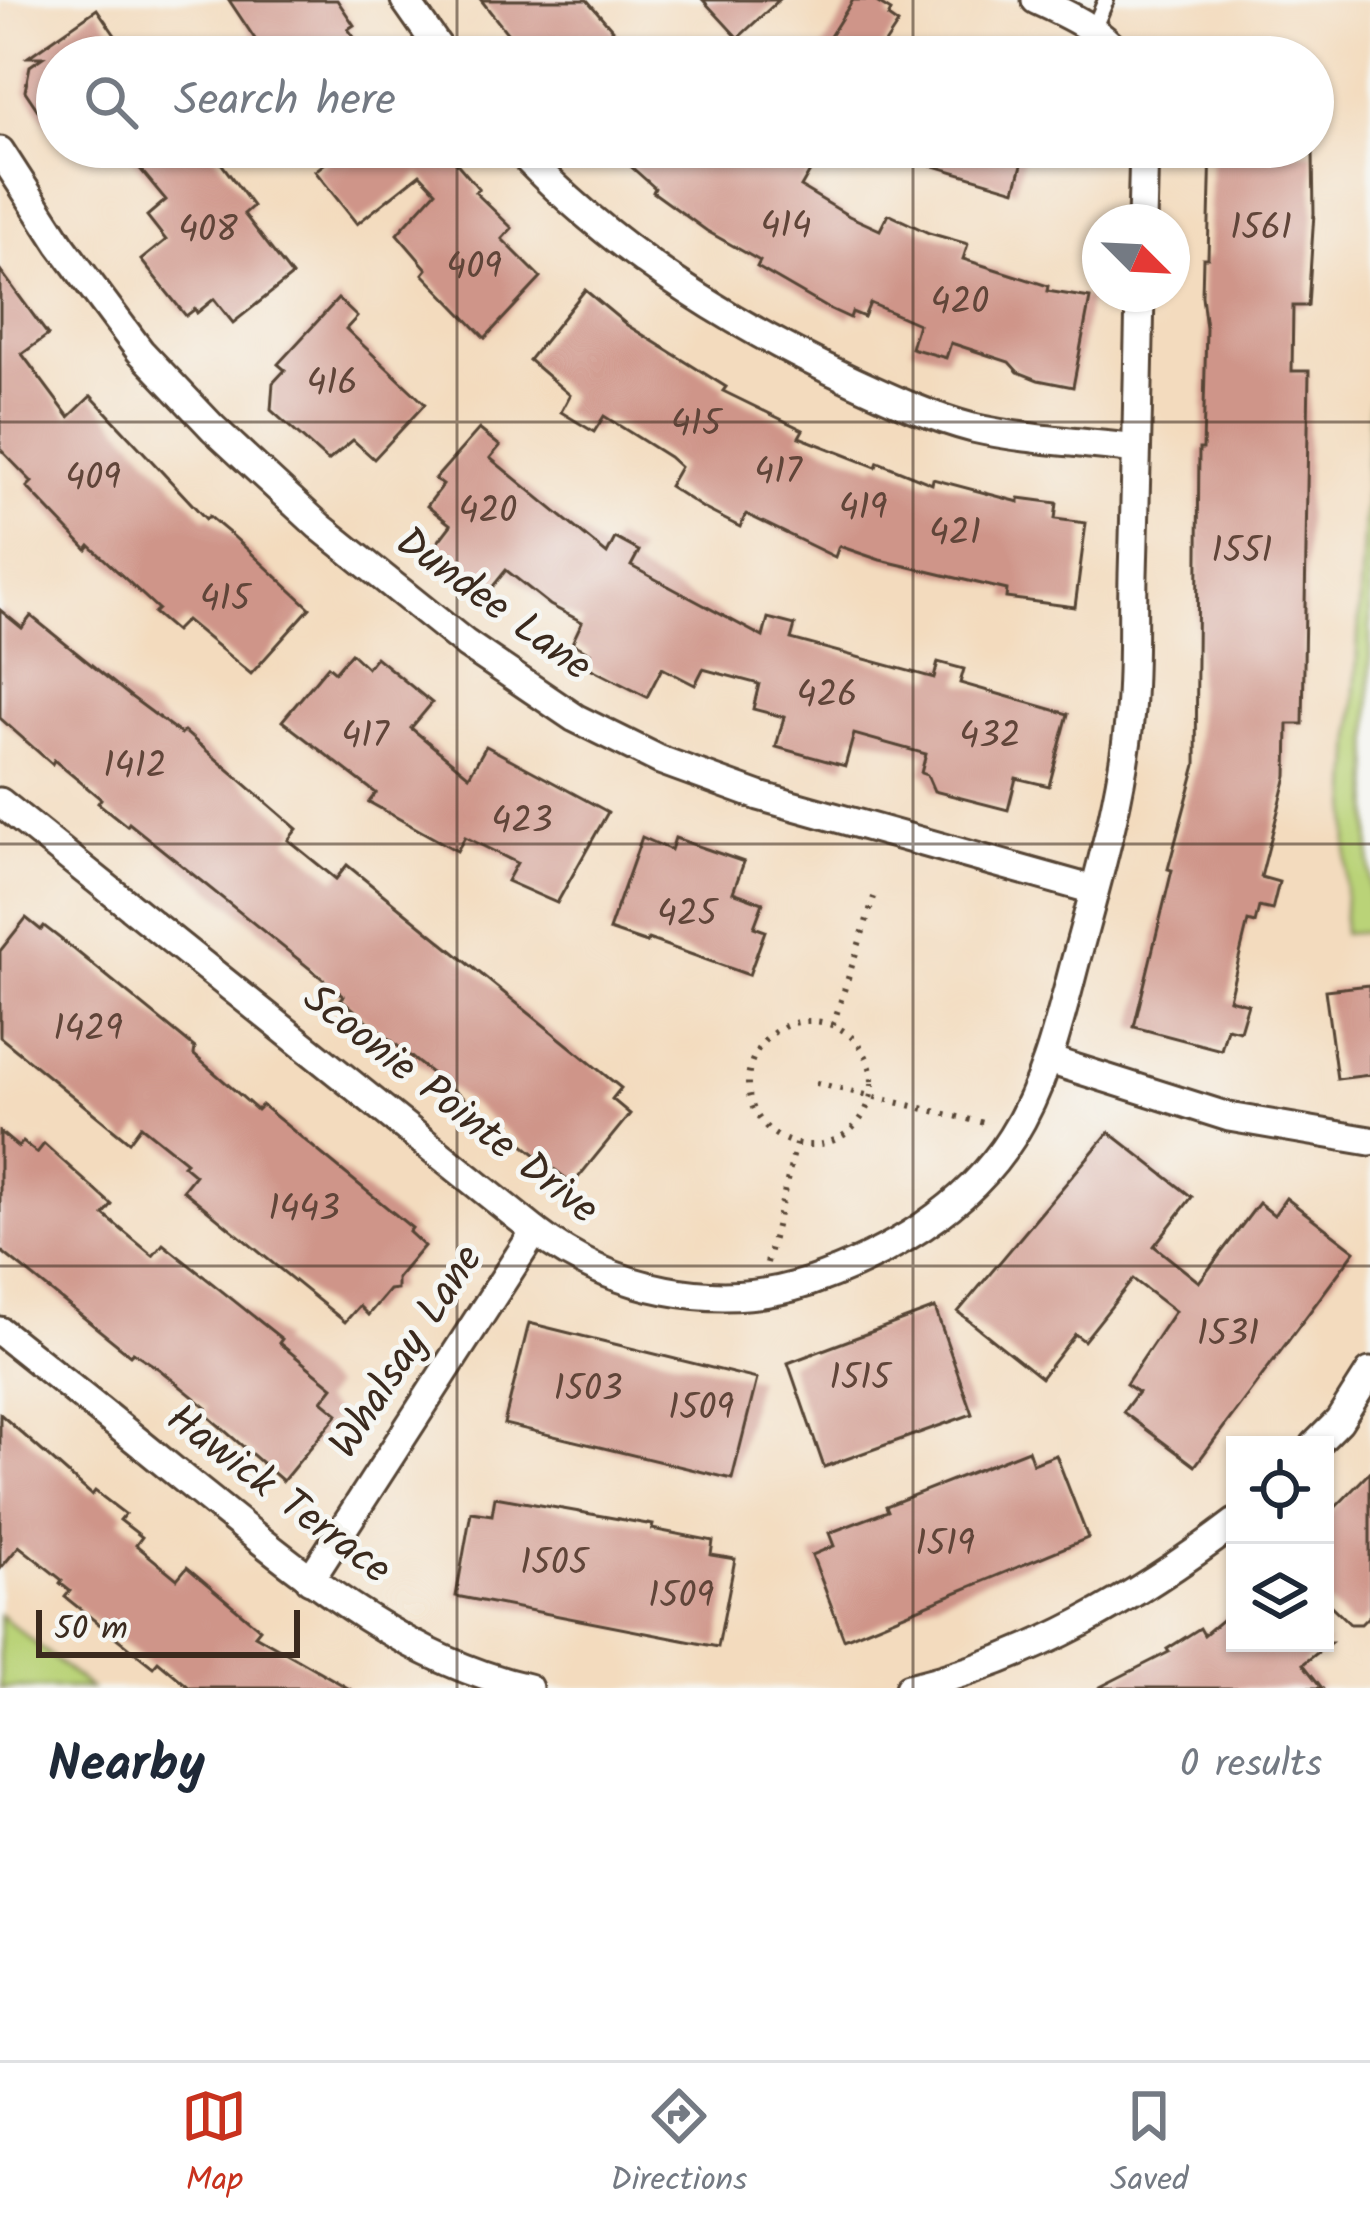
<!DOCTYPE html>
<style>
:root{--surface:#fff;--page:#f2f2f3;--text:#1f2937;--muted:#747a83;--line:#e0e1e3;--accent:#c8321e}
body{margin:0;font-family:Kalam,sans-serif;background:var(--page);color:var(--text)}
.controls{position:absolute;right:36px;bottom:36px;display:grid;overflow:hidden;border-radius:0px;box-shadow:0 3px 9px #0004}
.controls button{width:108px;height:108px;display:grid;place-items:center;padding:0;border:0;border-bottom:3px solid var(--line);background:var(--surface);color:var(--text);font:60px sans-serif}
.compass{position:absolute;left:1082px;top:204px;width:108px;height:108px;border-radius:50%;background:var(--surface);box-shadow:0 3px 9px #0004;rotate:114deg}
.scale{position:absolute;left:36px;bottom:30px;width:264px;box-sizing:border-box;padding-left:12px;border:6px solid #3b2a1e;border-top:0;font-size:33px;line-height:42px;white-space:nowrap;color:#3b2a1e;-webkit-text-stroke:9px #f6f6f2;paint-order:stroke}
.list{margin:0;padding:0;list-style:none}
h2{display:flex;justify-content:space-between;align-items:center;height:156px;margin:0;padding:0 48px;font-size:51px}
h2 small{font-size:39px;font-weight:400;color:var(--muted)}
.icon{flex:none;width:66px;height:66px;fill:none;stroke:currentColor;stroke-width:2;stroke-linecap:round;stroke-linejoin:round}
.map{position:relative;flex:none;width:1370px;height:1688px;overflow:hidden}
.search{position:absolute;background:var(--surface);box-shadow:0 3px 9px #0004;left:36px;right:36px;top:36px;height:132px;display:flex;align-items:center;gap:30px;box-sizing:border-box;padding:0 42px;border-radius:66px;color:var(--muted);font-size:45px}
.sheet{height:372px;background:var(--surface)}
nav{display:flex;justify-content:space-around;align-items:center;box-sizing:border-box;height:168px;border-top:3px solid var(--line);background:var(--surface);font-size:33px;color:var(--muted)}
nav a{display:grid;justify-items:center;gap:6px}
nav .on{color:var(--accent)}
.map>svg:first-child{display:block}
</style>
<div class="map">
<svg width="1370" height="1688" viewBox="0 0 1370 1688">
<rect width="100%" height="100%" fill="#f6f6f2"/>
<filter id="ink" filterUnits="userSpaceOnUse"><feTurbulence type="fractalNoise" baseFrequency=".00833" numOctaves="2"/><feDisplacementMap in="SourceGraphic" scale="24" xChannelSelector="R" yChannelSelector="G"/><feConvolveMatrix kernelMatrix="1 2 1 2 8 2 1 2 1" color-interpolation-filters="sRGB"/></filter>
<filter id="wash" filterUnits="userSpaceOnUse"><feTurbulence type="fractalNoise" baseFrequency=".004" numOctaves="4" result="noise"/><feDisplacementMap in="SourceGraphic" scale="48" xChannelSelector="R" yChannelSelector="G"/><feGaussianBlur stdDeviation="2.7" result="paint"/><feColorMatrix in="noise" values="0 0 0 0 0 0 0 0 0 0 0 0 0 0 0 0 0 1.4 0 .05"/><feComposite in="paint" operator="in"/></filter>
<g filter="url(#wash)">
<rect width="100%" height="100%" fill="#f3dbbe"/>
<g fill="#bad378" stroke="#7a7e4b" stroke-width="3">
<polygon points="1370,399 1370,932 1343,934"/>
<polygon points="0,1615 90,1688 0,1688"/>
</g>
<g id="blocks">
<g fill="#cf9589">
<polygon points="229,0 337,0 354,25 348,29 356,40 346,47 352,57 267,57"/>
<polygon points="481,0 587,0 636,57 526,57"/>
<polygon points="703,0 779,0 738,38"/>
<polygon points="853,0 873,0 891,11 888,17 898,24 876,57 817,57"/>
<polygon points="97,9 130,57 57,57 57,139 25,91 30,66 43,57 28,57"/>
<polygon points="122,147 209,147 253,206 244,214 292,276 233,323 214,299 197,313 195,309 186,316 141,260 166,240 147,216 166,200"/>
<polygon points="318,147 454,147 447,152 479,189 475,192 512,228 502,239 541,278 485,338 423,274 427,269 397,234 436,191 420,174 357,224 315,171 328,161"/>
<polygon points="609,147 782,147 813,166 801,187 849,216 880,230 888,214 929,233 968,244 963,259 1048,286 1047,291 1090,298 1073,387 1038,380 1018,372 1009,362 951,343 946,358 911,348 918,324 870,303 864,317 852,312 850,318 826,307 757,267 760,261 707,231 653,192 655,188"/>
<polygon points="898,147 1027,147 1015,190 897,155"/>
<polygon points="1211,147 1295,147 1294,152 1313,153 1314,213 1308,306 1293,306 1292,371 1309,371 1303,724 1288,724 1287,776 1261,877 1279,882 1272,910 1259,907 1255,923 1248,921 1229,999 1248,1004 1240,1031 1227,1028 1221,1050 1134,1027 1172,870 1168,869 1196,765 1199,449 1203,449 1206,328 1202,296 1203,258 1208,258"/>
<polygon points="0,270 48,335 22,354 69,417 91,396 206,519 209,516 233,536 310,608 251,674 186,620 175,631 154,613 158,609 90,546 87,550 27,487 32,482 0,449"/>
<polygon points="585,290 627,325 726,387 723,391 803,430 799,437 876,467 878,462 932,484 933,479 1019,502 1019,498 1057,503 1055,519 1086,523 1075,607 1006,598 1007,590 880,560 839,546 835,557 746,514 740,527 703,508 669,486 680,467 669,457 604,416 594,432 561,412 570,395 529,360"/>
<polygon points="338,299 357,317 346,329 425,404 374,459 353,440 328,461 271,410 273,383 285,370 278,364"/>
<polygon points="479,429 500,446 490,458 607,554 615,538 639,551 631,566 763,637 768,618 795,625 791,639 934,678 938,662 964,669 960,683 1068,714 1049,786 1016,778 1008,810 934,791 927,775 921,773 926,754 854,734 845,766 776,747 784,717 753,709 759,684 703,669 695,685 662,668 647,697 584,665 590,653 572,643 582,622 550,605 506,570 486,595 431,551 451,525 427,506 443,485 435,479"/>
<polygon points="0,610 22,628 31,616 130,696 181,734 184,731 297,829 288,840 336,879 347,865 621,1088 612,1099 630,1114 573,1184 417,1062 341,999 344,996 129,823 127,826 98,803 101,799 54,760 52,764 0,718"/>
<polygon points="351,653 367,668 376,657 432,703 411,728 469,776 486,746 608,812 557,903 507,881 517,863 465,837 457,851 369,802 376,793 282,721 328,666 335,672"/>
<polygon points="642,837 671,850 675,838 744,862 733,892 763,903 754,927 765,931 749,975 648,939 647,943 609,930"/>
<polygon points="26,918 41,930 44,926 75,950 195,1048 194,1055 257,1110 262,1105 412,1228 409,1232 424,1246 397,1278 397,1289 389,1290 368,1315 359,1306 345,1322 183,1190 195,1175 183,1165 186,1162 141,1126 129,1142 0,1037 0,951"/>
<polygon points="1370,985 1370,1075 1337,1079 1325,990"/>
<polygon points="0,1132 18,1147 23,1142 37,1153 44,1144 112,1205 104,1215 153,1256 163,1244 282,1339 279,1343 333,1387 322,1401 338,1414 283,1481 203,1412 207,1408 159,1369 133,1352 130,1355 0,1250"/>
<polygon points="1109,1132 1192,1197 1154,1246 1199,1282 1259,1203 1274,1215 1286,1198 1355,1251 1195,1466 1123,1412 1138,1392 1126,1384 1175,1311 1133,1279 1084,1341 1075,1334 1041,1378 958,1312"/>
<polygon points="935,1308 972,1414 824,1467 788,1363"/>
<polygon points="529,1323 757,1379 732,1479 504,1424"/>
<polygon points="0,1414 92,1495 95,1491 125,1514 120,1520 142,1537 136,1545 177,1579 187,1567 260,1629 255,1635 348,1688 190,1688 158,1661 153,1667 65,1597 70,1591 60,1583 62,1580 19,1546 0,1569"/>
<polygon points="1028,1450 1033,1464 1056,1455 1088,1538 844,1639 812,1555 834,1546 829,1533 888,1511 886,1506"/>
<polygon points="1370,1472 1370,1615 1361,1624 1350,1624 1325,1600 1325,1518"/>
<polygon points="495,1497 653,1525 652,1529 713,1541 711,1555 735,1559 718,1647 456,1596 471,1512 492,1515"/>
<polygon points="1235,1609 1235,1643 1330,1643 1303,1664 1322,1688 1098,1688 1169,1652 1167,1649 1200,1628 1204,1635"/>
</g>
</g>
</g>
<g filter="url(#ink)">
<use href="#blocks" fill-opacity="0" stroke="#574536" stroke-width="3"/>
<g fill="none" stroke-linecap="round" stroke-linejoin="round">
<defs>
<polyline id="service" points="1093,30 1106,0"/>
<g id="minor">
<polyline points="405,0 445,57"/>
<path d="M 1036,0 C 1069,15 1098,28 1121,57"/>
<path d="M 516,147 C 609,248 730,324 853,381 C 892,399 931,417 973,428 C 1025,440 1083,442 1136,449"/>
<polyline points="0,151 60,244 140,351 213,428 319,526 466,644 575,718 660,760 759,796 1094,890"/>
<polyline points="1142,222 1144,147"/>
<path d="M 0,802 L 535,1231 C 611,1290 717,1313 809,1282 C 887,1255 967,1209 1012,1137 C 1046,1083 1060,1019 1076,959 C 1098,877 1123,795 1130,711 C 1134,666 1132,620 1133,575 C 1136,481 1138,388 1140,294"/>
<polyline points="1049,1060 1229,1117 1370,1141"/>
<path d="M 0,1331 C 67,1384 134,1438 200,1492 C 298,1570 402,1660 528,1688"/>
<polyline points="1315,1445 1339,1421 1370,1372"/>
<polyline points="310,1580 535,1231"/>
<path d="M 909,1688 C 1032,1659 1136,1598 1235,1523"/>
</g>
</defs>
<use href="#service" stroke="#574536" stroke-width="20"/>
<use href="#minor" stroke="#574536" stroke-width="33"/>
<g stroke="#574536" stroke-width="6" stroke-dasharray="3 9" stroke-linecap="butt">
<circle cx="810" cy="1083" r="62"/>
<polyline points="833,1025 874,897"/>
<polyline points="816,1083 988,1124"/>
<polyline points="767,1263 796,1144"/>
</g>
<use href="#service" stroke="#fff" stroke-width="14"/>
<use href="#minor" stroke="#fff" stroke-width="27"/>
</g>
</g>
<path fill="none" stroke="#3b2a1e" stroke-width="3" stroke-opacity="0.55" d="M 457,0 L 457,57M 913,0 L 913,57M 457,147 L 457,1688M 913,147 L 913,1688M 0,422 L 1370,422M 0,844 L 1370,844M 0,1266 L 1370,1266"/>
<g text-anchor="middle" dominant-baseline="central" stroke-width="10" stroke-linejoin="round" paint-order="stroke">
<g font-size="36" fill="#604539">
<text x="786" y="227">414</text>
<text x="1261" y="229">1561</text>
<text x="208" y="231">408</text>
<text x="474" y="268">409</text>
<text x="960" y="303">420</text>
<text x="332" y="384">416</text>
<text x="696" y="425">415</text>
<text x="778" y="473">417</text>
<text x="93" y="479">409</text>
<text x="863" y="509">419</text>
<text x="488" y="512">420</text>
<text x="955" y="534">421</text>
<text x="1242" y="552">1551</text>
<text x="225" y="600">415</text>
<text x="827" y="696">426</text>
<text x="365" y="737">417</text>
<text x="990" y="737">432</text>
<text x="135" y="767">1412</text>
<text x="522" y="822">423</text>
<text x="687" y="915">425</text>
<text x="88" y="1030">1429</text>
<text x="304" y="1210">1443</text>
<text x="1228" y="1335">1531</text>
<text x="860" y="1379">1515</text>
<text x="588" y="1390">1503</text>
<text x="701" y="1409">1509</text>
<text x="945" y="1545">1519</text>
<text x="554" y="1564">1505</text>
<text x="681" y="1597">1509</text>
</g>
<g font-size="42" fill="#3b2a1e" stroke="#f6f6f2">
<text transform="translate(493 605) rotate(36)">Dundee Lane</text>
<text transform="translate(450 1105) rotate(38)">Scoonie Pointe Drive</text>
<text transform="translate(407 1352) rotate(-57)">Whalsay Lane</text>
<text transform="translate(278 1495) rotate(37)">Hawick Terrace</text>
</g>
</g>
</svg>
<div class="controls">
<button><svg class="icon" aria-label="locate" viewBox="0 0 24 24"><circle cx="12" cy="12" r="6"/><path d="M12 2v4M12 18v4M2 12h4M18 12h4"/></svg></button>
<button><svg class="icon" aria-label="layers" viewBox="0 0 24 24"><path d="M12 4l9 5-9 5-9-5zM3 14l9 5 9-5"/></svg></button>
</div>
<svg class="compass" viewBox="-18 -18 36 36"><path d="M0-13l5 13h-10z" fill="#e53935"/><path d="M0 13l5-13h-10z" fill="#747a83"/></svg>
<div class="scale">50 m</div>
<div class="search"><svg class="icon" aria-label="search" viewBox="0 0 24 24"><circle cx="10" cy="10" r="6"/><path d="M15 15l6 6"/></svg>Search here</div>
</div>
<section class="sheet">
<h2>Nearby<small>0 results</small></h2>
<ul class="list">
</ul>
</section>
<nav>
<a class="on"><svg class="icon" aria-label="map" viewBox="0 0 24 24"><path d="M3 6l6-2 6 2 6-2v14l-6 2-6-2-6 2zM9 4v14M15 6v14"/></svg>Map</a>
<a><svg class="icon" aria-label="directions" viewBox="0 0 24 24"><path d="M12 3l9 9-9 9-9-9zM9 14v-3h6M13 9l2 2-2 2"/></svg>Directions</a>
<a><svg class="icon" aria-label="saved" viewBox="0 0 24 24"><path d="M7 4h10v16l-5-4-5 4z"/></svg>Saved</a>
</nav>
